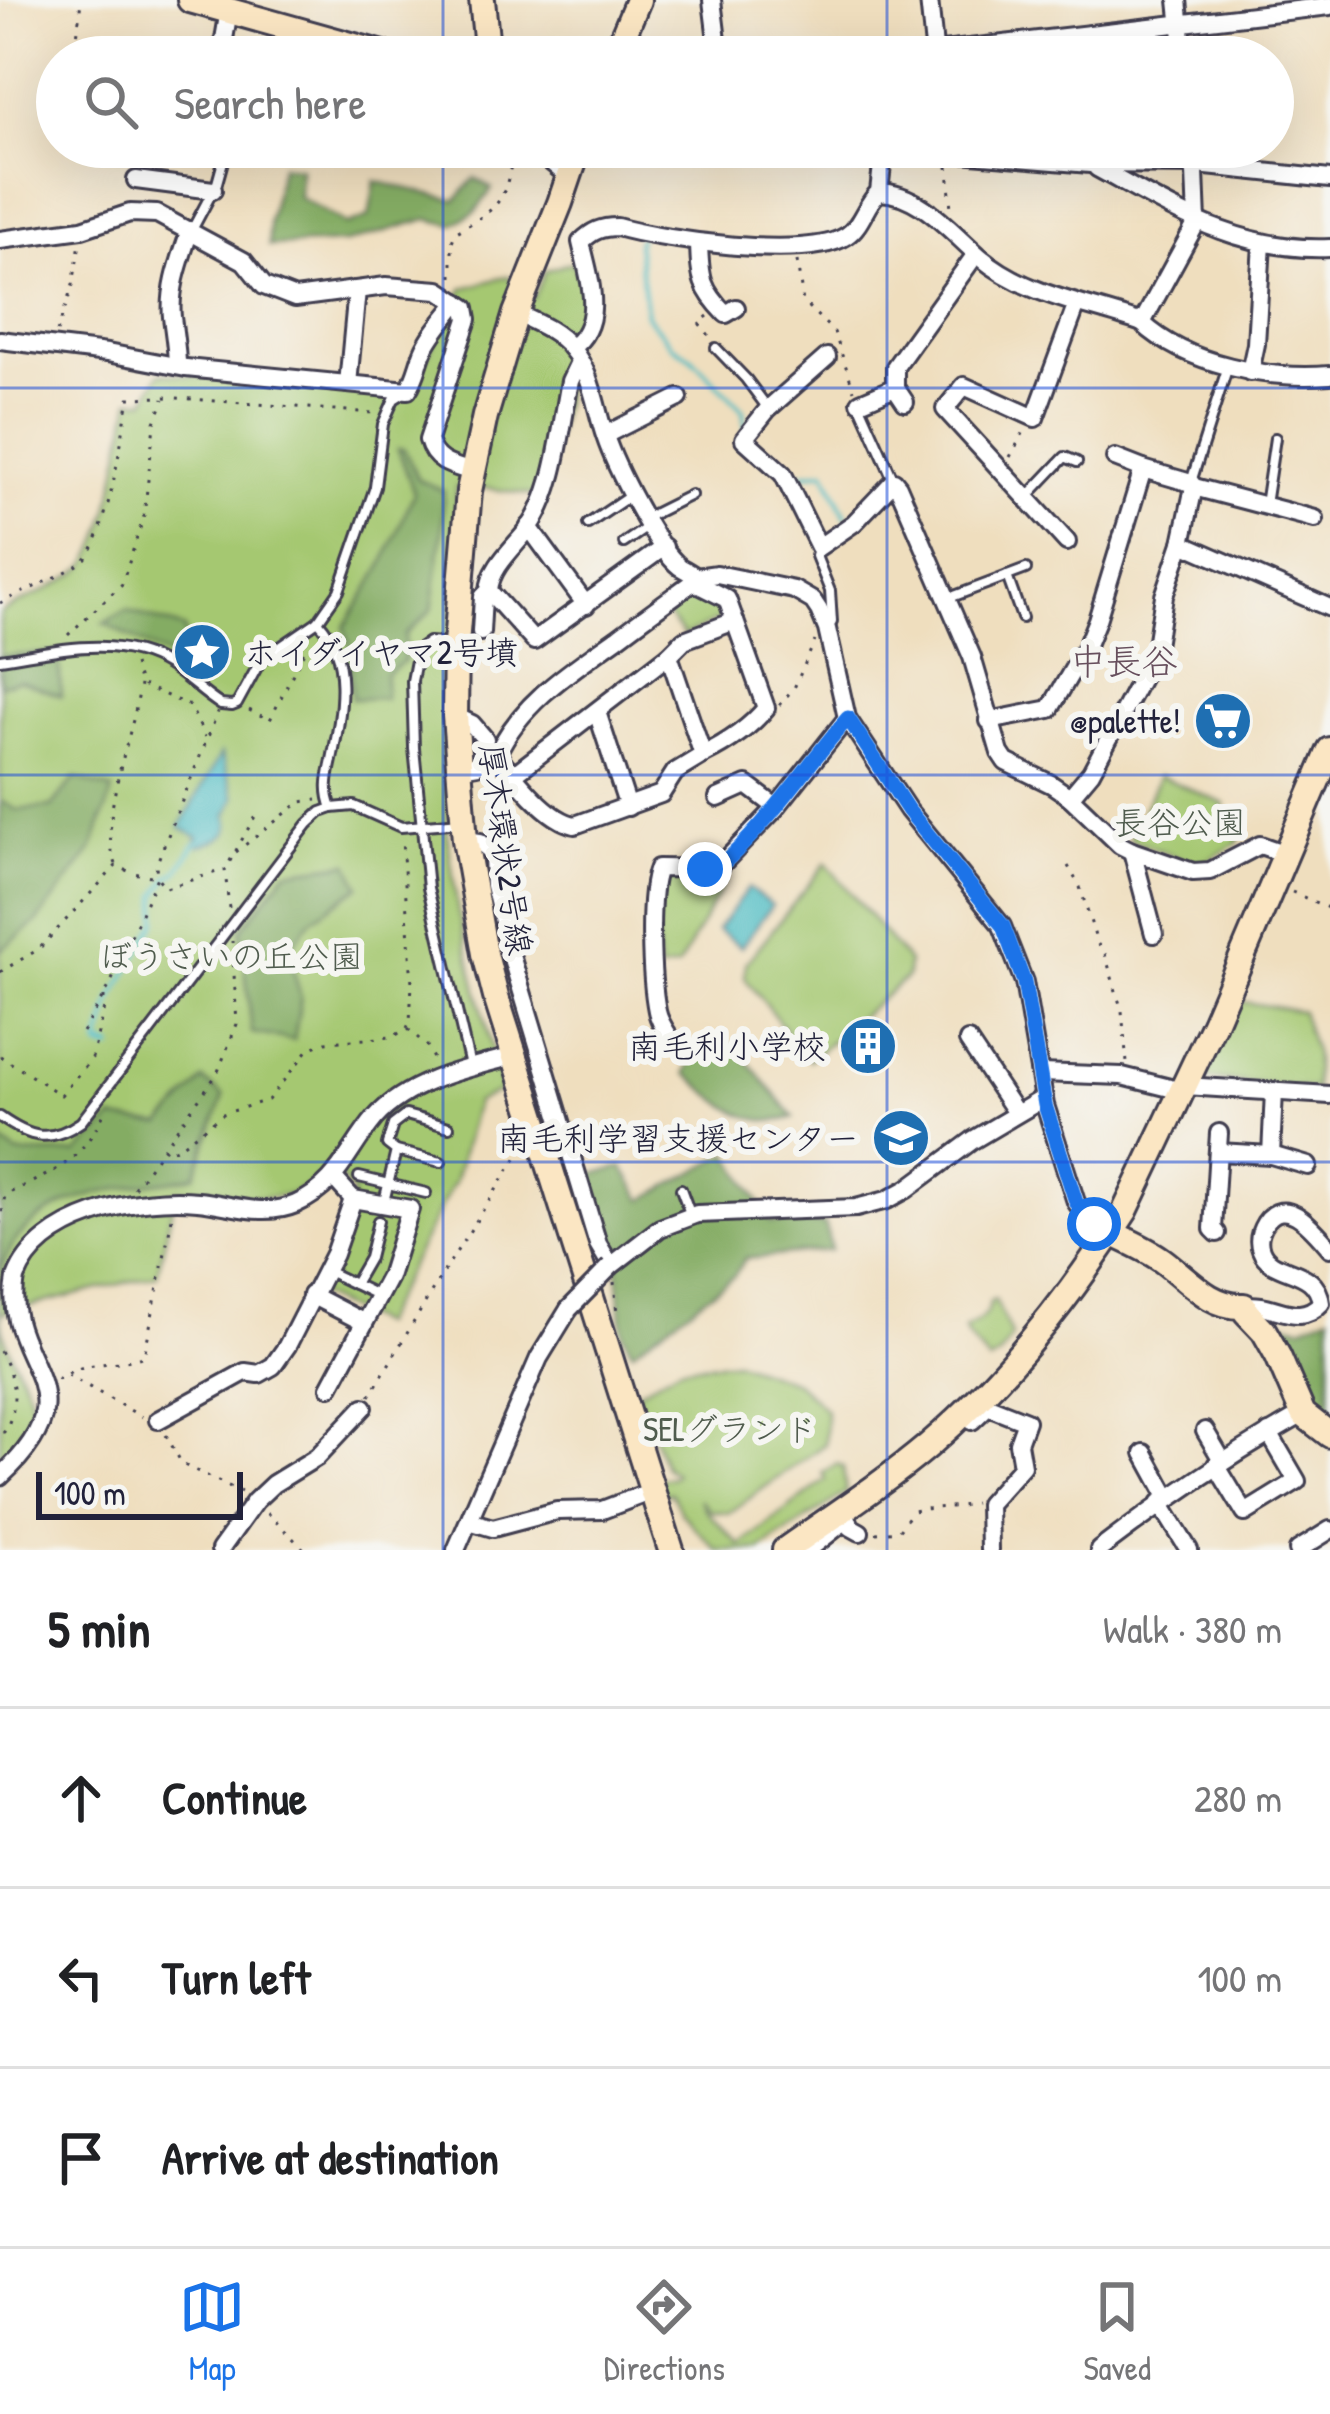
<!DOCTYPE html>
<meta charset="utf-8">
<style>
:root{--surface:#fff;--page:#f2f2f2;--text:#202124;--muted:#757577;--line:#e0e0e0;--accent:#1a73e8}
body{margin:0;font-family:"Patrick Hand","Klee One",sans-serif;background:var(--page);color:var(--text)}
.scale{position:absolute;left:36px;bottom:30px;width:207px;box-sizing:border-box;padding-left:12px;border:6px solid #22223b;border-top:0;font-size:33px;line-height:42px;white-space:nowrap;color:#22223b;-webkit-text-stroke:9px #f6f6f2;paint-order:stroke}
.stop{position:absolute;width:36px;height:36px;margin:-27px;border:9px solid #1a73e8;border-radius:50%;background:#fff}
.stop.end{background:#1a73e8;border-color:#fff;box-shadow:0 3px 12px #0008}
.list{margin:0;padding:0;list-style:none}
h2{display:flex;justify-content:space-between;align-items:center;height:156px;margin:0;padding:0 48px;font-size:51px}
h2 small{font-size:39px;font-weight:400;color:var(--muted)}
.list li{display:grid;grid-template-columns:78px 1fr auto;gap:36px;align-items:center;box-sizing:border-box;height:180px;padding:0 48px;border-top:3px solid var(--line)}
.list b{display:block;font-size:45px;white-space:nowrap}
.list em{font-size:39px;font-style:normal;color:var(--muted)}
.icon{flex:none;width:66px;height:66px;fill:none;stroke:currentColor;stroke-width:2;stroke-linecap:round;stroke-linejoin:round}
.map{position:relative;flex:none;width:1330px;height:1550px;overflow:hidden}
.search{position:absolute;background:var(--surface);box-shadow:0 12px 48px #0002;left:36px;right:36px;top:36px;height:132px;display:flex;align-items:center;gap:30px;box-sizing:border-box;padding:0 42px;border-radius:66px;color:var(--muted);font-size:45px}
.sheet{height:696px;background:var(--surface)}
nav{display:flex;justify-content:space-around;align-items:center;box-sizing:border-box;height:168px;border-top:3px solid var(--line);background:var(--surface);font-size:33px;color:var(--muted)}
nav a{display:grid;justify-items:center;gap:6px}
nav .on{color:var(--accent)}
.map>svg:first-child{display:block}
</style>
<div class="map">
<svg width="1330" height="1550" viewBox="0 0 1330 1550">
<rect width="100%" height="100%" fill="#f6f6f2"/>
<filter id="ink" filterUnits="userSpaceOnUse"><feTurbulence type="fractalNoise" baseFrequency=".00833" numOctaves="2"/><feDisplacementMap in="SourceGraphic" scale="24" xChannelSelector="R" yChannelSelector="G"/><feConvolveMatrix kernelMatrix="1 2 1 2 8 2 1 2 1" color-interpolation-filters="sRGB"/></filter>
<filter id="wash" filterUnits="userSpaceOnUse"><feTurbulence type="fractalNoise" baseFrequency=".004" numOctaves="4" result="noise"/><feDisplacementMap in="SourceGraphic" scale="48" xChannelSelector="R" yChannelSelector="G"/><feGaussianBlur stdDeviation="2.7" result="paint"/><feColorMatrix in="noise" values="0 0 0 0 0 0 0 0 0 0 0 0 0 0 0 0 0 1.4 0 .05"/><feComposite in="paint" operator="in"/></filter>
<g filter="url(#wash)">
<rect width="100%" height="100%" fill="#efdebe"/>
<g fill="#a5c871" stroke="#647556" stroke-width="3">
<path d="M 572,262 L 577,274 L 581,274 C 587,318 589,319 562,356 C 575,382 547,465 538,496 L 487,488 L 456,487 L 447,832 L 458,912 L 502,1090 L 476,1102 L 455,1180 L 379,1325 L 317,1295 L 353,1193 L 330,1166 C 287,1220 232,1188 176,1190 L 157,1275 L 1,1313 C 2,1375 68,1400 3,1460 L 0,1458 L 0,613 C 22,601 65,583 82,569 C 109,547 123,436 131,400 L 146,400 L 160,373 L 379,394 L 406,394 L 464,288 L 508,276 L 534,297 L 545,271 Z"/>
<polygon points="693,590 723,603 727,616 684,636 663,611"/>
<polygon points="1159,776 1225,804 1216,827 1240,837 1238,843 1205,862 1194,864 1131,840 1130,834 1136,826"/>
<polygon points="826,863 908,962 907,977 809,1060 745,978 746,963"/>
<polygon points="662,872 722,874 726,879 678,967 659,970 655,927"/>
<polygon points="1237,1001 1301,1011 1315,1055 1315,1089 1199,1078"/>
<path d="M 995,1300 L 1012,1337 L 998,1357 L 989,1362 L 969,1339 L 964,1329 C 978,1322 987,1318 990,1302 Z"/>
<polygon points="735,1361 796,1382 826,1410 825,1444 729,1513 711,1511 699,1499 706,1511 740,1545 826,1480 823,1473 837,1464 843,1467 846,1493 760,1550 717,1550 681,1513 672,1493 662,1494 658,1478 673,1477 675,1473 665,1467 636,1393 679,1367"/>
</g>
<g fill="#84ac63" stroke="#53674f" stroke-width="3">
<polygon points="281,166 300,168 299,197 347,225 369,217 375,181 456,200 475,178 492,189 476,211 453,225 427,219 346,243 269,246 269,220"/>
<polygon points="398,449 404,449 418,479 444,491 442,534 432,610 405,635 404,661 385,675 385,698 352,699 349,642 344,628 383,565 414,493"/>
<polygon points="127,610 184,629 193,670 104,623"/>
<polygon points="59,653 61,696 19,680 0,685 0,656"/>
<polygon points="75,778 113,790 92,850 37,922 0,951 0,801 17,810 52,807"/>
<polygon points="349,863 360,886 311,920 288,951 301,997 294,1040 252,1033 241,930 287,871"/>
<path d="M 733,1044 L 794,1117 C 750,1132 717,1100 686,1073 L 698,1049 Z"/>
<path d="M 203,1080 L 224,1096 L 195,1175 C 176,1182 158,1181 138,1185 C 93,1193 38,1205 11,1247 C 6,1255 3,1266 0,1274 L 0,1141 L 18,1154 L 77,1153 L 113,1119 L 162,1125 Z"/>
<polygon points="729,1153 771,1222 825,1224 831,1250 745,1259 734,1276 632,1351 623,1333 618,1271 584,1176 623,1167 643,1200"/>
<polygon points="1260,1310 1283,1322 1302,1326 1330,1314 1330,1424 1318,1418"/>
</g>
<g fill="#4dbcc2" stroke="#386f7e" stroke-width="3">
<path d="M 221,754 L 235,798 L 227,816 C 236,839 214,839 200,846 L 195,843 L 198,837 L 180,827 Z"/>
<polygon points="748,888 772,905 741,947 717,930"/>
</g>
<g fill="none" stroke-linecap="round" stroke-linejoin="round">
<g stroke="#4dbcc2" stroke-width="4.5">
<polyline points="639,238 637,244 647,316 673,346 692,358 743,410 746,430"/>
<polyline points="786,466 796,475 825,471 846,517"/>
<polyline points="99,1047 112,1049 112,1047 99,1044 112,999 157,921 157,895 169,877 178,871 196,843"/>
</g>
</g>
</g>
<g filter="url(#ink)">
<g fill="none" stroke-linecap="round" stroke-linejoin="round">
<defs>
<g id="lane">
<polyline points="193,228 217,183 227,147"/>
<polyline points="716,348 746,379 767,407"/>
<polyline points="859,403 894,481"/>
<polyline points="1191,482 1228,366"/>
<polyline points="1026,498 1065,457 1077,462"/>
<polyline points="1265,505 1275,438"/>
<polyline points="645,518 691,495"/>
<polyline points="588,524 631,495"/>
<polyline points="624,543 649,526"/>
<polyline points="819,547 816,556 830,591 832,622 828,628"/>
<polyline points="1007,576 1022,618"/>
<polyline points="949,598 1026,569"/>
<path d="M 318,621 C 353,658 341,714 332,760 C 328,778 325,790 332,808"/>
<polyline points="452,644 429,642 418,650 412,681 414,748 428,888 470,1066"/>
<path d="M 0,659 C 56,651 116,633 168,665 C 187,677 202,693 221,705 L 232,706 L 237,704 L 261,660 L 318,621 L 339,591 L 375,487 L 383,424 L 394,399 L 402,394"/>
<path d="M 0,1117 C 30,1138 49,1144 81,1122 L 308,824 L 321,812 L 332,808 L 354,806 L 401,827 L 461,822"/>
<polyline points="396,1151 441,1162"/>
<polyline points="359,1177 426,1193"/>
<polyline points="681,1189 691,1216"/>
<polyline points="384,1202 396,1151 387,1144 393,1125 406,1115 449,1127"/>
<polyline points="327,1271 354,1284 369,1258 378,1221"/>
<polyline points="354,1284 379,1296"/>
</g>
<g id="street">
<polyline points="712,0 719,57"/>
<polyline points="929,0 935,57"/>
<polyline points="1178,0 1184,57"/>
<polyline points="934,52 1330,6"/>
<polyline points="221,57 229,10"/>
<polyline points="533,147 568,176"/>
<polyline points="887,147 1090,164 1197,165 1330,179"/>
<path d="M 1097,168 C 1174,210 1238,252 1330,248"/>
<polyline points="136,180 213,190"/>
<path d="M 879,192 C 920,193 950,231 979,256 C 1026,296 1085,303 1142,323 L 1197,222 L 1194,147"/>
<path d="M 0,240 L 82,229 L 130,213 L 157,214 L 244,261 L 264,286 L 295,298 L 386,286 L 439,290 L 466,308 L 468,319 L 428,440 C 434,463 453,466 473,472"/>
<path d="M 699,243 C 700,278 701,289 726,314 L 736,308"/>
<path d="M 516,313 C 535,322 558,331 571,348 C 592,373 595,406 605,436 C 615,466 656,548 680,567 C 685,570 691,573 696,577 L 717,574 L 794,590 L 813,601 L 819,610 L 827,629 L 847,718 L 908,810 L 1002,926 L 1024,982 L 1045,1105 L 1076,1202 L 1090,1222 L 1111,1233"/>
<path d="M 1142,323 C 1187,365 1269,380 1330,375"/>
<path d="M 0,340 L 107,353 L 186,368 L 408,390 C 416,378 418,365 423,352 C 431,333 446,318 458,302"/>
<path d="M 571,348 C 606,324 589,277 581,242 C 592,231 601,227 617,227 C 661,240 808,261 846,236 C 862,226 865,204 879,192 L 884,147"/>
<polyline points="827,357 768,409 744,439 783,474 819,547 854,523 894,481 898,486 972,657 1000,753 1006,762 1051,784 1070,797 1120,845 1132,851 1193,872 1210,871 1260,845 1286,854"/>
<path d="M 177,366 C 177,349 174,333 172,317 C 169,287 181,258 190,230"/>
<polyline points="1250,372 1256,344 1262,243"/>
<polyline points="348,384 357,290"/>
<polyline points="860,402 895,387"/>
<polyline points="905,402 895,387 895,367 976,254"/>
<polyline points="605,435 679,398"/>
<polyline points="1115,458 1143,469"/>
<polyline points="1194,487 1315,519"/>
<polyline points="529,527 586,605"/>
<polyline points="1067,542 945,409 964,386 1035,418 1077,304"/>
<polyline points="1182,543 1330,608"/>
<path d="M 696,577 L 693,582 C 667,601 642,619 617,638 C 572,670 521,702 497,754 C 514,777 547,820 575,825 L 661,794 L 675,772 L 703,755 L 669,655 L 684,640 L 735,621"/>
<path d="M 693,582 L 727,599 L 766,708 C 749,729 727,743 703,755"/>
<polyline points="489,591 534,641 664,547"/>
<path d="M 481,632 L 483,597 L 489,591 C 490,567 515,547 529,528 C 556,491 561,426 570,381 L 579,362"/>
<polyline points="597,712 628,807"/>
<polyline points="455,716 472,724 485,739 478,765 461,768"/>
<polyline points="989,721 1050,709 1086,647 1097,620 1143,469 1191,483 1194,487 1182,543 1164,596 1155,652 1091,772 1070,797"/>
<polyline points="513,775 669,655"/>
<polyline points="718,798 747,785 776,807"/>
<polyline points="465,840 480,842 493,853 494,885 513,962 598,1244 611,1266 660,1228 697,1214 856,1208 887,1200 907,1189 973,1140 1044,1098"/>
<polyline points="1132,851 1154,934"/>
<polyline points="968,1041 1016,1113"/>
<path d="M 674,1044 C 668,1034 659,1023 657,1011 C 651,981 647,895 658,868 L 717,869 L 775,809 L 847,718"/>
<polyline points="1041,1073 1122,1076 1174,1089 1185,1086 1330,1095"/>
<polyline points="1218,1152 1271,1155 1308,1166"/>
<polyline points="1271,1155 1274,1091"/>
<polyline points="1217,1233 1213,1229 1219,1133"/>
<polyline points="311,1295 363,1322"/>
<path d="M 1244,1306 C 1273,1300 1297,1329 1321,1303 C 1317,1265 1271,1277 1261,1250 C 1257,1240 1260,1231 1265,1223 C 1286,1192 1315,1231 1330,1248"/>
<polyline points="330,1387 389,1277 410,1209 353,1199"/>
<polyline points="158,1420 245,1372 259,1374 273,1366 287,1346 334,1254 353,1199 334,1178"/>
<polyline points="972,1421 988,1406 1026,1421 1018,1443 1022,1466 988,1504 989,1550"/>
<polyline points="1205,1431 1222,1460"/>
<polyline points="1144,1453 1168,1497"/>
<polyline points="1216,1465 1245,1513 1297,1481 1269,1433"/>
<path d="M 0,1477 C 99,1387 0,1363 16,1278 C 40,1215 138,1195 198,1201 C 231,1204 263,1218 296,1204 C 339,1185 347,1151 375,1118 C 409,1080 468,1068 515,1056"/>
<polyline points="1160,1503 1189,1550"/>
<polyline points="844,1509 851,1527 860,1532"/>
<polyline points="469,1521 493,1528 557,1511 602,1510 652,1491"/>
<polyline points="220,1550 255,1501 273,1484 317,1457 364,1407"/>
<polyline points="456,1550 539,1358 569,1309"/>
<polyline points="808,1550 846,1520"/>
<path d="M 1099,1550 C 1167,1498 1229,1456 1303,1414"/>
<polyline points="1298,1550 1330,1530"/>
</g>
<g id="secondary">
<polyline points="190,0 394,57"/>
<polyline points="482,0 488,57"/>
<polyline points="614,57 638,0"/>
<polyline points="579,147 560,203 516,313 485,416 469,491 456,644 455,716 465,840 485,954 496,997 671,1550"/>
<path d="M 1111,1233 C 1128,1241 1147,1249 1162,1260 C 1187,1278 1210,1308 1244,1306 L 1246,1312 L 1264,1331 L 1278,1356 L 1303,1414 L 1330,1435"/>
<path d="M 785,1550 C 833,1516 883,1484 928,1446 C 1005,1380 1071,1296 1125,1211 L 1214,1023 L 1330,750"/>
</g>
</defs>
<use href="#lane" stroke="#413e4f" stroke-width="14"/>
<use href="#street" stroke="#413e4f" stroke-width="22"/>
<use href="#secondary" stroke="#413e4f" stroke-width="30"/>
<g stroke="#413e4f" stroke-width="3" stroke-dasharray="3 9" stroke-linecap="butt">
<polyline points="75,57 81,0"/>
<polyline points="948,166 951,210"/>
<polyline points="797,261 803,302 834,332 854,390"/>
<path d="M 452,277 L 452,242 L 455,233 C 503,205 505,202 514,147"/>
<polyline points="708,316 699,323 712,339"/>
<polyline points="57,332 73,285 80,243"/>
<polyline points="1010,457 1026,428"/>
<path d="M 0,603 C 19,593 72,572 84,560 C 108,536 122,434 129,398 L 165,397 L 373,413"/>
<polyline points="68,635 122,584 144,516 154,425 164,399"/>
<polyline points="134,664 140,684 190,706 205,737"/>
<polyline points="779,705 794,688 815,641"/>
<polyline points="249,710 270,720 303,653 306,641"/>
<polyline points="236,852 300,802 317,800"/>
<path d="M 116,864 C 96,818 135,733 140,684"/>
<polyline points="1068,866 1080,887 1097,943 1105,954 1122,1011 1127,1063"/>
<polyline points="1292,892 1328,908 1330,906"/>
<polyline points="229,908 225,870 258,811"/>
<polyline points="0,972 39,949 116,866 133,873 157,877 166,888 223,870"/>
<polyline points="408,1029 427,1046 435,1063"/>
<polyline points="82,1032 109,987 157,877 156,865 218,712"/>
<polyline points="0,1056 61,1095 92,1058 104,1008 104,997"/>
<polyline points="163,1148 168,1152 182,1145 223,1114 268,1100 309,1049 326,1042 393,1037 407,1028 410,1022 412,983 402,841"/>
<polyline points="134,1188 217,1074 237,1024 232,941"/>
<path d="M 0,1224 L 5,1195 C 60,1168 78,1166 107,1108"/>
<polyline points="614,1282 617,1314"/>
<path d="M 0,1351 C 14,1379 21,1404 4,1432 L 0,1432"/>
<path d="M 68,1373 C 93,1360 120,1366 144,1356 L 173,1213"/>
<polyline points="57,1379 66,1374 142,1417"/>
<polyline points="370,1396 441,1276 519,1154 524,1151"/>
<polyline points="166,1435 182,1464 241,1492"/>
<polyline points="267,1513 305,1550"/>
<path d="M 876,1533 L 898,1531 L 913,1511 C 934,1506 954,1509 974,1503"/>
</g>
<use href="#lane" stroke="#fff" stroke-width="8"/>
<use href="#street" stroke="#fff" stroke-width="16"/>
<use href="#secondary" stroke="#fbe6c3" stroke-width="24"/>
<defs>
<polyline id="street-bridge" points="569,1309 611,1266"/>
</defs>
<use href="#street-bridge" stroke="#413e4f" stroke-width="22" stroke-linecap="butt"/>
<use href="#street-bridge" stroke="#fff" stroke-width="16"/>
</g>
</g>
<g fill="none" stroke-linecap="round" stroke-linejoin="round" filter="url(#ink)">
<path stroke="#1a73e8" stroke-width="15" d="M 705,869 L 717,869 C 768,825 804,768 848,718 L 908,810 L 1003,926 L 1024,982 L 1045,1105 L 1076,1202 L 1094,1224"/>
</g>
<path fill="none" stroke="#1d4ed8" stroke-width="3" stroke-opacity="0.55" d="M 443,0 L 443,57M 887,0 L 887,57M 443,147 L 443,1550M 887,147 L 887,1550M 0,388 L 1330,388M 0,775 L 1330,775M 0,1162 L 1330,1162"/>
<defs>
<symbol id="sight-disc" viewBox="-11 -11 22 22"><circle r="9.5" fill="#1f6fb2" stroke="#f6f6f2"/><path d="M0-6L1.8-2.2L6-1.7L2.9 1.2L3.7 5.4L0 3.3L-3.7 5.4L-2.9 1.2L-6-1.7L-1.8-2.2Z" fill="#fff"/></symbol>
<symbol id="supermarket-disc" viewBox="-11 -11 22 22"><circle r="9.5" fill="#1f6fb2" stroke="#f6f6f2"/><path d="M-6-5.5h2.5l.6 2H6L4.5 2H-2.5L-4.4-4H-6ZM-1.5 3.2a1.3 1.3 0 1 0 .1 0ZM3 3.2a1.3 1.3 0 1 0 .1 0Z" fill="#fff"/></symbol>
<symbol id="building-disc" viewBox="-11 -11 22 22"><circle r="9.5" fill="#1f6fb2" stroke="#f6f6f2"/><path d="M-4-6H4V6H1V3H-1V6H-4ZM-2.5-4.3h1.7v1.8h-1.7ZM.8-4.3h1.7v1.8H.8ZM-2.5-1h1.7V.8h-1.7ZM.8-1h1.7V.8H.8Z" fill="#fff"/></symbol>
<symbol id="university-disc" viewBox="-11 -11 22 22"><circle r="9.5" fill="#1f6fb2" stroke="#f6f6f2"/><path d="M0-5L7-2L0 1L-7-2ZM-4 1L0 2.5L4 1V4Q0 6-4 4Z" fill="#fff"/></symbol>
</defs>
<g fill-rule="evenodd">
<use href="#sight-disc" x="169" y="619" width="66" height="66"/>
<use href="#supermarket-disc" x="1190" y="688" width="66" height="66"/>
<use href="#building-disc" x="835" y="1013" width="66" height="66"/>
<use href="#university-disc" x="868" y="1105" width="66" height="66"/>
</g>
<g text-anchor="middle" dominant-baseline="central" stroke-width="12" stroke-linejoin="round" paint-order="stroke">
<g font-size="33" fill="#22223b" stroke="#f6f6f2" text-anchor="end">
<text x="244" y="652" text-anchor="start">ホイダイヤマ2号墳</text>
<text x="1181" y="721">@palette!</text>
<text x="826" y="1046">南毛利小学校</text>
<text x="859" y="1138">南毛利学習支援センター</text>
</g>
<g font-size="33" fill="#505c4e" stroke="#f6f6f2">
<text x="1180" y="822">長谷公園</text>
<text x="231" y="956">ぼうさいの丘公園</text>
<text x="730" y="1429">SELグランド</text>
</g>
<g font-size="33" fill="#22223b" stroke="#f6f6f2">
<text transform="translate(506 849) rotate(82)">厚木環状2号線</text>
</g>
<g font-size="36" fill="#674f5d" stroke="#f6f6f2">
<text x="1124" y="660">中長谷</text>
</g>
</g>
</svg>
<div class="scale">100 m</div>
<div class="stop" style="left:1094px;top:1224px"></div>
<div class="stop end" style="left:705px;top:869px"></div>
<div class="search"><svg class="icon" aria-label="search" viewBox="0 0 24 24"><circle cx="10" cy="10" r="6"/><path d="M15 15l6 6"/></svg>Search here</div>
</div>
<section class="sheet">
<h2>5 min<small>Walk · 380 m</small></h2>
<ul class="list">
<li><svg class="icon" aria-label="ahead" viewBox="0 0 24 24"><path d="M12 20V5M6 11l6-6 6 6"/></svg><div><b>Continue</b></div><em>280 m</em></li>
<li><svg class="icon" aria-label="left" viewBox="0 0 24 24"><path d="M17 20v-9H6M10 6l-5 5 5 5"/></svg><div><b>Turn left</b></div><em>100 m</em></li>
<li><svg class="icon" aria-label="arrive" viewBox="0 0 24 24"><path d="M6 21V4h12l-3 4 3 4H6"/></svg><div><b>Arrive at destination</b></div></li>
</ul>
</section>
<nav>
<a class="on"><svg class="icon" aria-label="map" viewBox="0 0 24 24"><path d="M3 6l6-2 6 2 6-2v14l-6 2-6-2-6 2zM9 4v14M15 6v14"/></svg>Map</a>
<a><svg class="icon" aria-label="directions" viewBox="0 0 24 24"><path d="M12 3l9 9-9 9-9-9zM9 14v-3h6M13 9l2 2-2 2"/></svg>Directions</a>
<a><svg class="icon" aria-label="saved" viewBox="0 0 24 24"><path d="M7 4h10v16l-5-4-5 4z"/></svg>Saved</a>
</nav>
